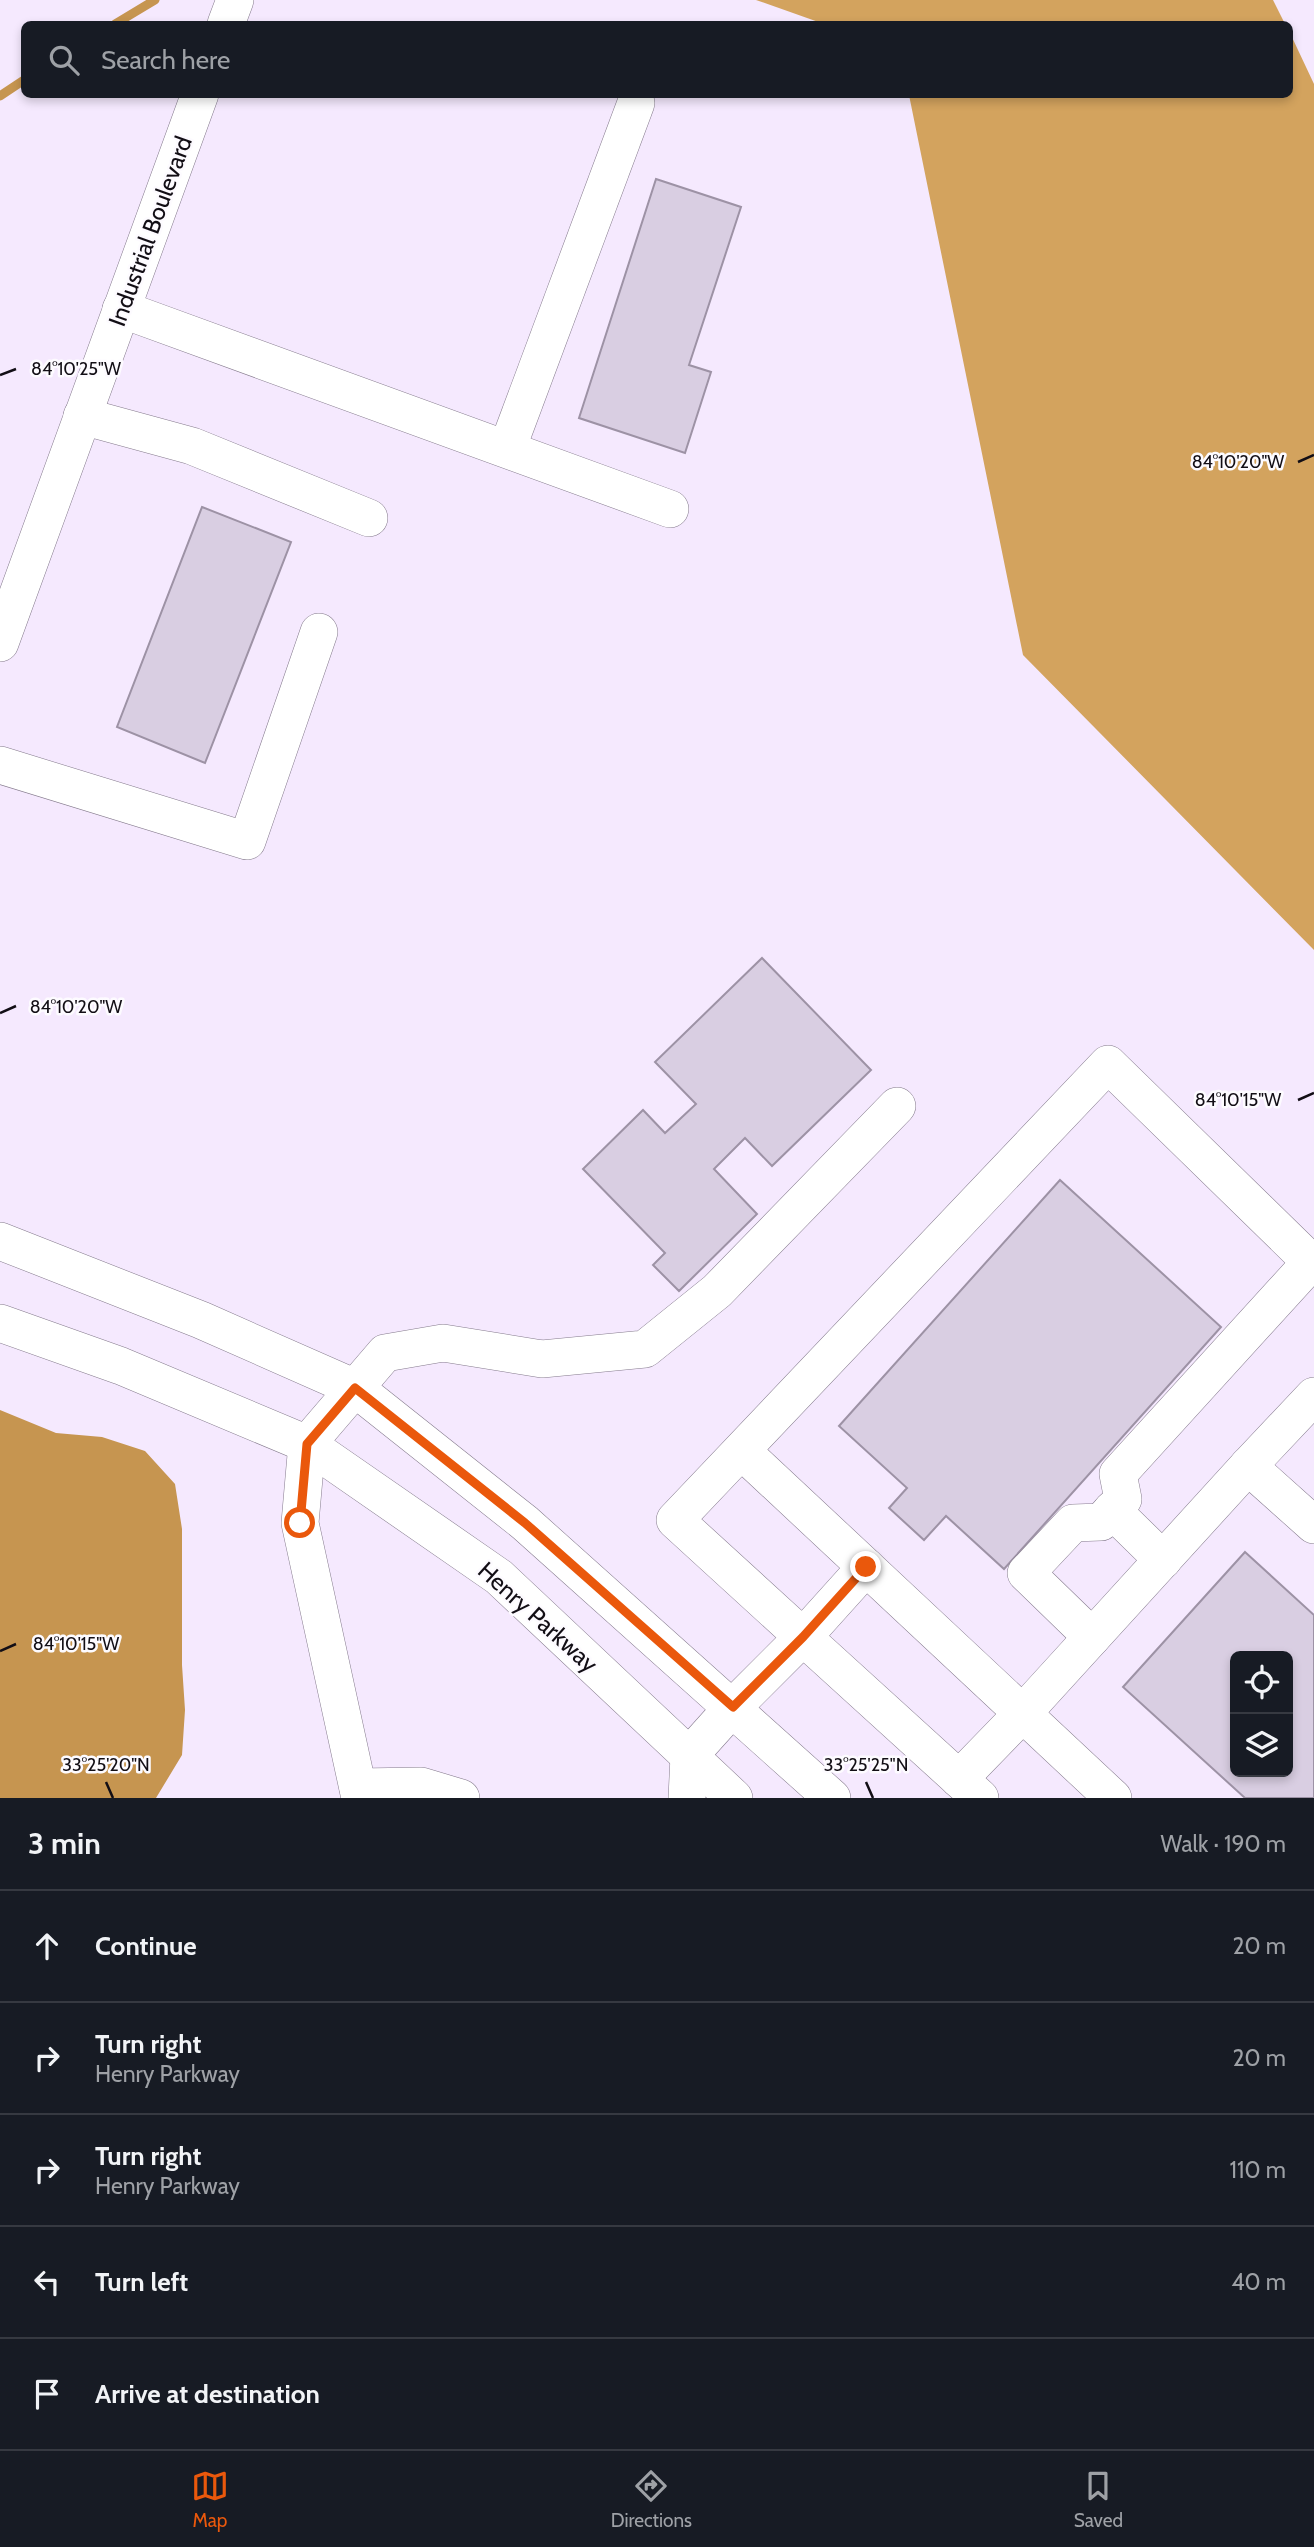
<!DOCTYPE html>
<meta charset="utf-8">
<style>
:root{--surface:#171b24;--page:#20242c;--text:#f1f3f6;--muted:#9ea1a6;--line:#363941;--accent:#ea580c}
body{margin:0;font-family:Cabin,sans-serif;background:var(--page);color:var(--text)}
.controls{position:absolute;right:21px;bottom:21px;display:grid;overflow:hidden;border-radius:10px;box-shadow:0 4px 10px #0003}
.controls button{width:63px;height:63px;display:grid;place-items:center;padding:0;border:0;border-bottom:2px solid var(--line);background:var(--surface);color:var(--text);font:35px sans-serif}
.stop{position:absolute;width:21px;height:21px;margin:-16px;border:5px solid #ea580c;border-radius:50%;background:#fff}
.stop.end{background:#ea580c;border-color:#fff;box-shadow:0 2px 7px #0008}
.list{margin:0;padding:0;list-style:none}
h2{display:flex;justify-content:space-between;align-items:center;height:91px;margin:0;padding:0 28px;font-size:30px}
h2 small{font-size:23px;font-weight:400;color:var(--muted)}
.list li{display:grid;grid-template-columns:46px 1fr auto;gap:21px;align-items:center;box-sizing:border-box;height:112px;padding:0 28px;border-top:2px solid var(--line)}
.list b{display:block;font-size:26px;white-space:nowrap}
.list p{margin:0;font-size:23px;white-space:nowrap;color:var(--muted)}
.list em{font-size:23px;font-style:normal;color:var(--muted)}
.icon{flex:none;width:38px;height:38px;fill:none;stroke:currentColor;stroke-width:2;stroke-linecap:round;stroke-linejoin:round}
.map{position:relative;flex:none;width:1314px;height:1798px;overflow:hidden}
.search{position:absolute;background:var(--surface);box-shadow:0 4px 10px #0003;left:21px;right:21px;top:21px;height:77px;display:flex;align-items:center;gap:18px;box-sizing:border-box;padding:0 24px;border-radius:10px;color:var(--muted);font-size:26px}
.sheet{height:651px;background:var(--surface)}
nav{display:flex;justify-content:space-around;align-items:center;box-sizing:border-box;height:98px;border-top:2px solid var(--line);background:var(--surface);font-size:19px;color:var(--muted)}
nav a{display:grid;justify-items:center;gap:4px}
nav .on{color:var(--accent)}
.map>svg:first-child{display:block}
</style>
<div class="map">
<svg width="1314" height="1798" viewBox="0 0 1314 1798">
<rect width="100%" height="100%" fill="#f5e9fe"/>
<g fill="#d3a35e">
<polygon points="756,0 1273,0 1285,24 824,24"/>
<polygon points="1290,33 1314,84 1314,950 1023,655 909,95 1290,94"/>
</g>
<polygon fill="#c69550" points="0,1410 56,1433 102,1437 145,1451 175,1484 182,1529 182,1665 185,1710 182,1755 156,1798 0,1798"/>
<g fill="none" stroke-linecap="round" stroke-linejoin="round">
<g stroke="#c69550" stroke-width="9">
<polyline points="115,24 155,0"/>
<polyline points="0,96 24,80"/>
</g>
</g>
<g fill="#d9cee2" stroke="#9d92a5" stroke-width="2" fill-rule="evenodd">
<polygon points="656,179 741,207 689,365 711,372 685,453 579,418"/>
<polygon points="202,507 291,542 205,763 117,727"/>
<polygon points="762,958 871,1070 772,1166 745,1138 714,1169 757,1214 679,1291 653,1265 665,1253 583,1169 643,1110 665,1133 696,1104 655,1062"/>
<polygon points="1060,1180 1221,1327 1004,1569 946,1516 924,1540 889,1508 907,1488 839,1426"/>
<path d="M 1245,1552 L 1314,1615 L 1314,1798 L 1245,1798 L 1123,1687 ZM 1235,1656 L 1288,1656 L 1288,1772 L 1235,1772 Z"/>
</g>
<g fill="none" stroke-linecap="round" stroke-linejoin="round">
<defs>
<g id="minor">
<polyline points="226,24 235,0"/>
<polyline points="121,309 670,509"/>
<polyline points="82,416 192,446 369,518"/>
<polyline points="507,449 636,103"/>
<polyline points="0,643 200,94"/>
<polyline points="0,765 247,841 319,632"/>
<polyline points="0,1241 201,1320 355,1388 525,1523 832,1798"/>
<polyline points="0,1323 121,1366 307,1444 499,1577 734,1798"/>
<polyline points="743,1452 1113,1798"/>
<polyline points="1248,1466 1314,1396"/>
<polyline points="1112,1510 1163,1560"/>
<polyline points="866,1567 803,1637 980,1798"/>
<polyline points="1092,1637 1026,1573 1073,1523 1101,1522 1123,1499 1118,1474 1311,1262"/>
<polyline points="959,1779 1022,1714 1248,1466 1314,1525"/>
<polyline points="358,1787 421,1786 461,1798"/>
<polyline points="360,1798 300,1523 307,1444 385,1353 443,1343 542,1359 645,1349 717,1291 897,1106"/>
<polyline points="687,1798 689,1756 733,1707 803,1637 675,1520 1108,1064 1314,1265"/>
</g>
</defs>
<use href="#minor" stroke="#857b8d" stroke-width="38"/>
<use href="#minor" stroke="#fff" stroke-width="37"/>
</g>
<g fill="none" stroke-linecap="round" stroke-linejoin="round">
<polyline stroke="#ea580c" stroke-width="9" points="300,1523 307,1444 355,1388 525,1523 733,1707 803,1637 866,1567"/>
</g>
<path fill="none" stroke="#120e15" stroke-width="2.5" d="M 0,375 L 16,369M 1298,462 L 1314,455M 0,1013 L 16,1006M 1298,1100 L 1314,1093M 0,1651 L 16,1644M 106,1782 L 113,1798M 866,1782 L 873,1798"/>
<g text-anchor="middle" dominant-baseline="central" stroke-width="5" stroke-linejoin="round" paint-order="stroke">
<g font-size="24" fill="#120e15" stroke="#fdfbff">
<text transform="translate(150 231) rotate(-70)">Industrial Boulevard</text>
<text transform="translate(538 1617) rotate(42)">Henry Parkway</text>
</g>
</g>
<g font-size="18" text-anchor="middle" fill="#120e15" stroke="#fdfbff" stroke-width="5" stroke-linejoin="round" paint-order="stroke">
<text x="76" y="375">84°10'25"W</text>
<text x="1238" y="468">84°10'20"W</text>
<text x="76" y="1013">84°10'20"W</text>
<text x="1238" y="1106">84°10'15"W</text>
<text x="76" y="1650">84°10'15"W</text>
<text x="106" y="1771">33°25'20"N</text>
<text x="866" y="1771">33°25'25"N</text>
</g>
</svg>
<div class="controls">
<button><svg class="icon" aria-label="locate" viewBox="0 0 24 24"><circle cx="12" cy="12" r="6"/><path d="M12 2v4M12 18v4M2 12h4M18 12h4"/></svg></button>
<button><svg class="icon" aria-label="layers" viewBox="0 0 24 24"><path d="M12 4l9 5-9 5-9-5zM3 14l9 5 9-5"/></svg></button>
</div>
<div class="stop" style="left:300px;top:1523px"></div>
<div class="stop end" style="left:866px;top:1567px"></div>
<div class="search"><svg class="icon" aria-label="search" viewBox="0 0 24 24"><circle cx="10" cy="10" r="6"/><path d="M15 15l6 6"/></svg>Search here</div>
</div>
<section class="sheet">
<h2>3 min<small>Walk · 190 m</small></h2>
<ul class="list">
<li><svg class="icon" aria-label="ahead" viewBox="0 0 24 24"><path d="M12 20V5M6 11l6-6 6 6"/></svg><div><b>Continue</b></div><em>20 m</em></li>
<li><svg class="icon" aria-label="right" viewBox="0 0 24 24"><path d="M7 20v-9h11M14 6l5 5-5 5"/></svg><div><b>Turn right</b><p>Henry Parkway</p></div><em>20 m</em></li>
<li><svg class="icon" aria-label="right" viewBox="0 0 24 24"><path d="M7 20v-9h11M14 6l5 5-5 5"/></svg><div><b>Turn right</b><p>Henry Parkway</p></div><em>110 m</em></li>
<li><svg class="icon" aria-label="left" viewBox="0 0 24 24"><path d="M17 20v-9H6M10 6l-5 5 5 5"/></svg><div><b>Turn left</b></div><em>40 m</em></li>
<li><svg class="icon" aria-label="arrive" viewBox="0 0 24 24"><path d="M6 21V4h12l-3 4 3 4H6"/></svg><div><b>Arrive at destination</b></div></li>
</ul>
</section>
<nav>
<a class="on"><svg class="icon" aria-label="map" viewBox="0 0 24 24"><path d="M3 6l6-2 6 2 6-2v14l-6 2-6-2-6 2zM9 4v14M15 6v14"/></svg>Map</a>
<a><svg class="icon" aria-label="directions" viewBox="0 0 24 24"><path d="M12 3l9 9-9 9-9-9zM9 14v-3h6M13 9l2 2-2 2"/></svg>Directions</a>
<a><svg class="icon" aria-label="saved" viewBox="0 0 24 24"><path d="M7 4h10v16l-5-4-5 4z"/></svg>Saved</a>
</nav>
